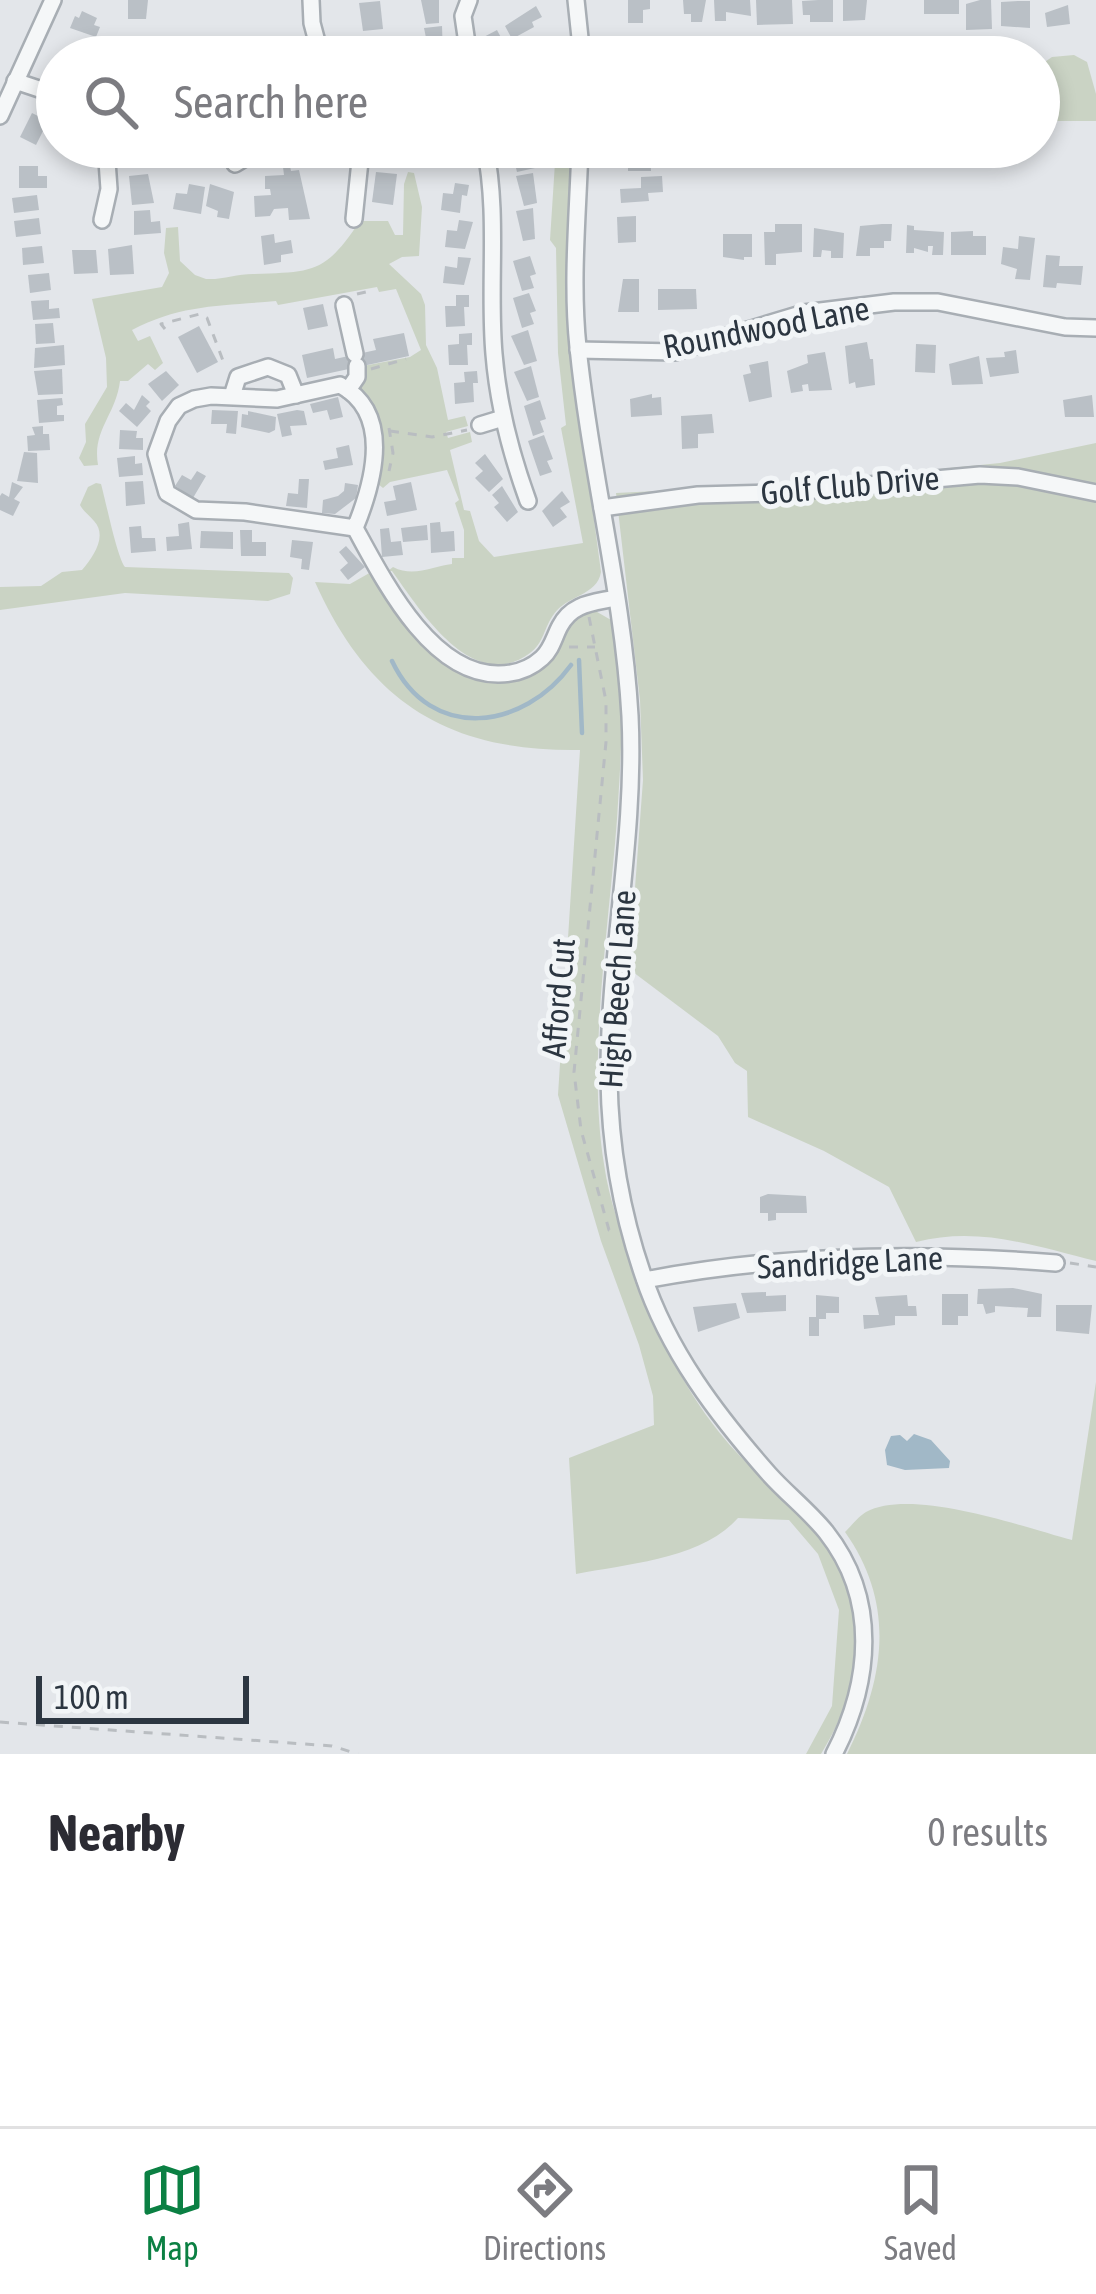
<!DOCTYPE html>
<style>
:root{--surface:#fff;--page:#f2f2f3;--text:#2b2b33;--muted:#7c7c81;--line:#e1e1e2;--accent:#0b8043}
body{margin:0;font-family:"Asap Condensed",sans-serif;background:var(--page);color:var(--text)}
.scale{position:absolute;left:36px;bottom:30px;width:213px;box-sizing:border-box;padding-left:12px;border:6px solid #2c3641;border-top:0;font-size:33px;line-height:42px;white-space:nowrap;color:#2c3641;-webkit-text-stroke:9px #f2f5f7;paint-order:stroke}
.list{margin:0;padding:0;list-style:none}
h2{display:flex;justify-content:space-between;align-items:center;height:156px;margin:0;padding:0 48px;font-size:51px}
h2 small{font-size:39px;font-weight:400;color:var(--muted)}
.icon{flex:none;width:66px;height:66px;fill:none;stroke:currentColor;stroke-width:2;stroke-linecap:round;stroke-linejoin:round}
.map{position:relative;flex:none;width:1096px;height:1754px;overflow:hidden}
.search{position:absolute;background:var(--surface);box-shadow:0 6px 18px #0003;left:36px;right:36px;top:36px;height:132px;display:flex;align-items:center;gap:30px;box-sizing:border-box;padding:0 42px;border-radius:66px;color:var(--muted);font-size:45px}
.sheet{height:372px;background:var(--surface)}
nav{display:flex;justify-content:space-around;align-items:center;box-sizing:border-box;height:168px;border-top:3px solid var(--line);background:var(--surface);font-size:33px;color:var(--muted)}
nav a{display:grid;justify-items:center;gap:6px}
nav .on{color:var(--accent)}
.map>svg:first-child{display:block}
</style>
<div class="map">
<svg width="1096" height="1754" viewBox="0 0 1096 1754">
<rect width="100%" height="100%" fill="#e3e6ea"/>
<g fill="#cad3c4">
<polygon points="1074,55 1087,62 1096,94 1096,121 1039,121 1039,66 1052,57"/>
<path d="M 556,147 L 571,147 L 569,333 L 601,572 C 597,596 567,595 554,614 C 544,627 544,643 530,653 C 472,696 419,608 392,571 L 388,571 L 393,567 C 414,578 433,566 452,564 L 452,558 L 464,558 L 464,530 L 455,503 L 459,500 L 447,470 L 390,482 L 383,488 L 378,484 C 391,449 381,421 359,392 L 363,366 L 410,357 L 421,350 L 396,289 L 379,292 L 377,287 L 278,305 L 276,301 C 222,306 181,304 132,330 L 138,341 L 150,336 L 163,363 L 155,370 L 148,364 L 128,381 L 120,381 C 116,415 92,430 98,465 L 84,466 L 79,458 L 86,442 L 85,424 L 107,387 L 106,358 L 92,299 L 162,287 L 169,273 L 164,253 L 166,228 L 178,227 L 180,261 L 195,275 L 206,279 C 222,280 237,274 253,274 C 315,272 325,273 360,221 L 388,221 L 395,235 L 403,235 L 404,184 L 408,172 L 414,173 L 422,207 L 419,256 L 402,257 L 389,264 L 421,294 L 425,305 L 426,345 L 437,368 L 448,420 L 465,416 L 468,426 L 446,432 L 448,438 L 470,432 L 472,442 L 450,450 L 464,510 L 470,511 L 479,541 L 494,557 L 583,543 L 561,428 L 566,425 L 558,353 L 556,248 L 550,240 Z"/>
<path d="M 1096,443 L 1096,1261 C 1034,1246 980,1226 916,1242 L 889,1187 L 824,1151 L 748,1117 L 747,1071 L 735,1063 L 718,1036 L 629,969 L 643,780 L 640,700 L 616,493 L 780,485 L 1000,463 Z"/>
<path d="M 96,483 L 101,484 C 106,502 117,557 125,567 L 289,573 L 293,578 L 290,594 L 268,601 L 125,593 L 0,610 L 0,587 L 41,586 L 62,572 L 82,570 C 93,557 108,536 94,521 C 89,515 83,511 80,505 L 88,487 Z"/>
<path d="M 373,571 C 410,624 438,684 511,680 L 574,618 L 592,609 L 611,620 C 627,684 621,754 617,819 C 609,927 587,1059 604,1164 C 609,1200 622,1235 634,1269 C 653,1324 677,1376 712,1423 C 743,1465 784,1496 818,1535 C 875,1598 863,1687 821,1754 L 806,1754 L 832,1706 L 839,1610 L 818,1554 L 789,1520 L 738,1518 C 702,1559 627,1564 576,1574 L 569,1458 L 654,1425 L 653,1396 L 639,1345 L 601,1241 L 558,1095 L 580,750 C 449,752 369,703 315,582 L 350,584 Z"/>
<path d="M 1096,1382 L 1096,1754 L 847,1754 C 885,1678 896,1604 845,1532 C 851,1526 859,1516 866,1512 C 912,1487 1023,1527 1072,1540 Z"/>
</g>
<polygon fill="#a1b8c7" points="914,1434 931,1440 950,1461 949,1468 905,1470 887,1465 885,1450 891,1436 900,1435 907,1441"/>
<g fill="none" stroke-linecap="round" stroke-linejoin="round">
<g stroke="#a1b8c7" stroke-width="4.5">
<polyline points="579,660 582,733"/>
<path d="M 392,661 C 431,743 524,730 571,665"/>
</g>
</g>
<g fill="#bac0c6">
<polygon points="128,0 148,0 146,19 128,19"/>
<polygon points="421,0 439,0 439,23 426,24"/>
<polygon points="628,0 650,0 650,9 643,10 643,23 628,23"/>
<polygon points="683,0 706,0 702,22 691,22 691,14 684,14"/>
<polygon points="714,0 750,0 751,16 726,12 726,21 715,21"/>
<polygon points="756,0 792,0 793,24 757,25"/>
<polygon points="818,0 833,0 833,22 810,22 810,15 803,15 802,1"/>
<polygon points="843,0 867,0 865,20 843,21"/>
<rect x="924" y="0" width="35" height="14"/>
<polygon points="980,0 991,0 992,29 966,30 966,4"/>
<polygon points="380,1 383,29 363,31 359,3"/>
<polygon points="1018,1 1030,1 1030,28 1001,26 1001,2"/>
<polygon points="1068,5 1070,24 1047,27 1045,13"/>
<polygon points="536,6 542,17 532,22 534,27 512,39 505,26"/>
<polygon points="82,11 97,18 94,25 100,27 96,37 70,28 75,16 79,18"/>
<polygon points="442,26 443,57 430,57 424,28"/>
<polygon points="497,30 506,47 490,56 480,39"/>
<polygon points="297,39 298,50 290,51 291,57 269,54 268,41"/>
<polygon points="32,113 48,121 36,145 20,137"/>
<polygon points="418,147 449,147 449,154 442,153 441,163 417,162"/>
<polygon points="511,147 531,147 535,168 517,172"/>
<polygon points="621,147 650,151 651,171 628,171 628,167 622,168"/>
<polygon points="19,166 38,166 38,176 47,176 47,188 19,188"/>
<polygon points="290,166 291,171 299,170 310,219 289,220 288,208 274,209 270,216 255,217 254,196 271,195 270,189 265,189 265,176 284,175 283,167"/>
<polygon points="376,172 397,174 393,205 372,202"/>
<polygon points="533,173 537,203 524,206 516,176"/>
<polygon points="148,174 154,203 132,205 129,176"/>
<polygon points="662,176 663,192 648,193 649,201 621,203 620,189 641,188 641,177"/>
<polygon points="455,183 469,185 467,196 462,195 460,213 441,210 443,193 453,194"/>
<polygon points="189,184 205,187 201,214 173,209 176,193 187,194"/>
<polygon points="210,184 234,192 229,219 217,217 218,211 206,206"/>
<polygon points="37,195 39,210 14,213 12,198"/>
<polygon points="533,208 535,239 523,241 516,211"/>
<polygon points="150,210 151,222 160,221 161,233 134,235 134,211"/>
<polygon points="636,216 636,242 618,243 617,217"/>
<polygon points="39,218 41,234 16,237 14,221"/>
<polygon points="459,220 473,222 465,249 445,247 447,230 457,231"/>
<polygon points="775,224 802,224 802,252 776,254 776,265 765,265 764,232 775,232"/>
<polygon points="882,224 892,224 891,241 884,241 884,248 870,248 870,256 856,256 860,226"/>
<polygon points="907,225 914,226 914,230 944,232 943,255 932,255 933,246 928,246 928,252 914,248 914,253 906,253"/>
<polygon points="814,228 844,233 843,258 831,258 831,251 822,250 821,257 813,257"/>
<polygon points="973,231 973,236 986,236 986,255 951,255 951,232"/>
<polygon points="274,234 275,243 291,240 293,253 281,255 281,262 264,265 261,236"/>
<polygon points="723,234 752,234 752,257 744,257 744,260 723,257"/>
<polygon points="1019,236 1035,238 1030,280 1015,279 1017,269 1001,264 1003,247 1018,249"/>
<polygon points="132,245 134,274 110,275 108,249"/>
<polygon points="42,246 44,263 23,265 22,248"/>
<polygon points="72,250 96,250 98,273 74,274"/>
<polygon points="1046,255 1060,256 1059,266 1083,266 1081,285 1057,283 1056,288 1043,287"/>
<polygon points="530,256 536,274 530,276 534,288 522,291 513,261"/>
<polygon points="458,257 471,258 464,285 443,283 445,266 457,268"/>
<polygon points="49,273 51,290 30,293 28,275"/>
<polygon points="623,279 639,279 639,312 618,312"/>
<polygon points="658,289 696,289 697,309 658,310"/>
<polygon points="529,293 536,311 530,313 534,324 522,328 513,298"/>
<polygon points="456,295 469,295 469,307 464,307 465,326 446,327 445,306 456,306"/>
<polygon points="49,300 49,309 59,308 60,318 33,320 31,301"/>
<polygon points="323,304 328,326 308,330 303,308"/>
<polygon points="53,323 55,343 36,344 35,324"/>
<polygon points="199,326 218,362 197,373 178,337"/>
<polygon points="528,330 537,361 524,365 511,336"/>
<polygon points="404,333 409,356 307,378 302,355 333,348 335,359 376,350 373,339"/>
<polygon points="472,333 472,345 467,345 468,365 449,365 448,345 459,344 459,334"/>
<polygon points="867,342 870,359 873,359 875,385 856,388 855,382 849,384 845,346"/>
<polygon points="916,344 936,345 935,373 915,372"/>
<polygon points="64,345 65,365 34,368 35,348"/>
<polygon points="1016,350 1019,373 990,377 986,358 1005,357 1004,352"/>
<polygon points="825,352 832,390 809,391 808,384 802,385 803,391 791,393 787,371 808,363 807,355"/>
<polygon points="979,356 983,384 952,385 949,364"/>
<polygon points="768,361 772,397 749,402 743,375 751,373 749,365"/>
<polygon points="531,366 539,397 527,401 514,372"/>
<polygon points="62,369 63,394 38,395 34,371"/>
<polygon points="166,371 179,385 162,401 148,384"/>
<polygon points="477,371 478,383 473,383 474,402 455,404 454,383 465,382 464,372"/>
<polygon points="652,394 652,398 661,397 662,415 631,417 630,399"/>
<polygon points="142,395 150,402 146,406 151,411 137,427 119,411 126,403 134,410"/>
<polygon points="1092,395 1094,417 1065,417 1063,400"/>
<polygon points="338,397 343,417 330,420 327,410 313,413 310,404"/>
<polygon points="62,398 63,405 57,406 57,415 64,415 64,421 39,423 37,400"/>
<polygon points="540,400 546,419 540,421 544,432 533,436 524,406"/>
<polygon points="212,410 238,411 236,434 226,433 227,424 211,424"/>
<polygon points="297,410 304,411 307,425 290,426 292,435 282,437 277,414"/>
<polygon points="248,411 276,417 275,430 269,433 241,427 242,414 248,415"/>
<polygon points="712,414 714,433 698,434 698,448 682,449 681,416"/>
<polygon points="43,426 43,434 49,434 50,450 28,451 27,436 35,435 32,427"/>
<polygon points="120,430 137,431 136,438 143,438 143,450 119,449"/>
<polygon points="544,435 553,459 547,461 552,472 540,476 528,441"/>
<polygon points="349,445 353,465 325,470 323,461 338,458 336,448"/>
<polygon points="24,452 37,453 38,483 17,481"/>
<polygon points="485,454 503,479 489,492 475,478 483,471 475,463"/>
<polygon points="135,456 135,464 142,463 143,475 119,477 117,458"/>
<polygon points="197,471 206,476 193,498 175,486 182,475 191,480"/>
<polygon points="299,479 309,479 307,508 286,506 288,493 298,494"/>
<polygon points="143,481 145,504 126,506 125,482"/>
<polygon points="12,482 23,487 14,499 20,502 13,516 0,510 0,496 2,493 9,497"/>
<polygon points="411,482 417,510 387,516 384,502 396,500 393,486"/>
<polygon points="345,483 358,485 356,498 335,514 322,513 323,500 338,496 344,491"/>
<polygon points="502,486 518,512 507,522 494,507 499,503 492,495"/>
<polygon points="562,491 570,502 560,508 567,517 553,527 542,511"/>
<polygon points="189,522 192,549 167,551 166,537 179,536 178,524"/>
<polygon points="440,522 441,532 454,531 455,551 431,553 430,523"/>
<polygon points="427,525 428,540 403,542 401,528"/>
<polygon points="141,526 142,538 155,538 156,551 131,553 129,527"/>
<polygon points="389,528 391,542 401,541 403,555 382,557 380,529"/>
<polygon points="240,530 252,530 252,542 266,542 266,556 241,556"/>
<polygon points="201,531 233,532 233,549 200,548"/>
<polygon points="292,540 313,542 309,570 301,569 302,559 290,557"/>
<polygon points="346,546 365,567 348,580 340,570 348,563 339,552"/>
<polygon points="768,1194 806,1196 807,1213 776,1213 776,1220 768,1221 768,1213 760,1213 760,1197"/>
<polygon points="1013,1288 1042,1294 1041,1317 1027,1317 1028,1308 995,1306 995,1312 986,1314 983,1304 977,1304 978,1289"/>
<polygon points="766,1292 766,1296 786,1295 786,1311 747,1313 741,1293"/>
<polygon points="942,1294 968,1294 968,1316 958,1316 958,1325 942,1325"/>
<polygon points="816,1295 839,1297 839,1313 826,1313 826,1319 819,1319 819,1336 809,1336 809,1317 816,1317"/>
<polygon points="907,1295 908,1306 916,1306 917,1316 895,1316 895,1325 864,1329 863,1315 879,1315 875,1297"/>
<polygon points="736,1303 740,1318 698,1332 693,1307"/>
<polygon points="1056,1305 1092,1305 1089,1334 1056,1331"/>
</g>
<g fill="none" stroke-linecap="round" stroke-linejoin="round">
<defs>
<g id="minor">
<polyline points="311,0 312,23 321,57"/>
<polyline points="469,0 463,16 469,57"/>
<polyline points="576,0 582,57"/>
<polyline points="15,81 57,95"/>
<polyline points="0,116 53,0"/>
<path d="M 485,147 C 499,216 488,285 494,354 C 498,404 511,454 528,501"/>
<path d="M 580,147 C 578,213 571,281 578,347 C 590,470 623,592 630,716 C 636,838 608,958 609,1079 C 610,1147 621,1211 643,1275 C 668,1351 717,1415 769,1474 C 787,1494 809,1511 826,1532 C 879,1599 871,1682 834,1754"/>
<polyline points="235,164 260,149 295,147"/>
<polyline points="354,219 360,161 356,147"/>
<polyline points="102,220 109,189 106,147"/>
<polyline points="344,305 355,354"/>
<polyline points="578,350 675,352 804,313 894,302 938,302 1065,327 1096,328"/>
<path d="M 340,385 C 394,414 373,484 355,528 L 245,512 L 196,510 L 167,493 L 156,454 L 168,421 L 179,406 L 194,399 L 211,396 L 277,399 Z"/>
<polyline points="348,390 357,377 357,366"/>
<polyline points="232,396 238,377 268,367 288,375 296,395"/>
<polyline points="480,425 503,418"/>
<polyline points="602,508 698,495 779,493 980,475 1018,477 1096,493"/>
<path d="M 355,528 C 384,581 431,675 499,674 C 515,674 530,669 542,658 C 552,649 554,637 560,626 C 572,603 593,603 615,598"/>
<path d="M 645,1280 C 780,1254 920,1252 1056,1263"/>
</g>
</defs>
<use href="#minor" stroke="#a8aeb4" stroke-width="20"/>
<g stroke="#b9bdc1" stroke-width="3" stroke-dasharray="9 9" stroke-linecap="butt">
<polyline points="357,294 370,291 370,294"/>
<polyline points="165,329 161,324 200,314 207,318 225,366"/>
<polyline points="371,369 406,359"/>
<polyline points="389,428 393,453 389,471"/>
<polyline points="390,431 432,437 467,430"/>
<polyline points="589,617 606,701 606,742 574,1072 581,1130 609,1230 614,1232"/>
<polyline points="569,647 595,647"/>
<polyline points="1070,1263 1096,1267"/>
<polyline points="0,1722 332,1746 358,1754"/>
</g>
<use href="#minor" stroke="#f5f7f8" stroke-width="15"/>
</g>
<g text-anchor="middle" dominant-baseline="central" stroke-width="10" stroke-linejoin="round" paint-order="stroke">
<g font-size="33" fill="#2c3641" stroke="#f2f5f7">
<text transform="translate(766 327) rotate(-11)">Roundwood Lane</text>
<text transform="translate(850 485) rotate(-5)">Golf Club Drive</text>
<text transform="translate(617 989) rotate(-86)">High Beech Lane</text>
<text transform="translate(558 998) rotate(-85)">Afford Cut</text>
<text transform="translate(850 1262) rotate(-3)">Sandridge Lane</text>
</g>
</g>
</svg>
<div class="scale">100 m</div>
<div class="search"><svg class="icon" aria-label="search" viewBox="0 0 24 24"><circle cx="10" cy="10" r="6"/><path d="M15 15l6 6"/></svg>Search here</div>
</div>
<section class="sheet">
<h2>Nearby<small>0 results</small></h2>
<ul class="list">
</ul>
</section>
<nav>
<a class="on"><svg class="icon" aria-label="map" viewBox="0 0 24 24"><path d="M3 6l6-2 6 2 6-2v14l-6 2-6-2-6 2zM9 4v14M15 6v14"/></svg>Map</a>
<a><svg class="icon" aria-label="directions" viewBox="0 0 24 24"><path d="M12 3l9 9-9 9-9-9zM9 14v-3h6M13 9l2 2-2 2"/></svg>Directions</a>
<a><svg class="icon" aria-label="saved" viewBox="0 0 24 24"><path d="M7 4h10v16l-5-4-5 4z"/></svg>Saved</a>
</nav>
